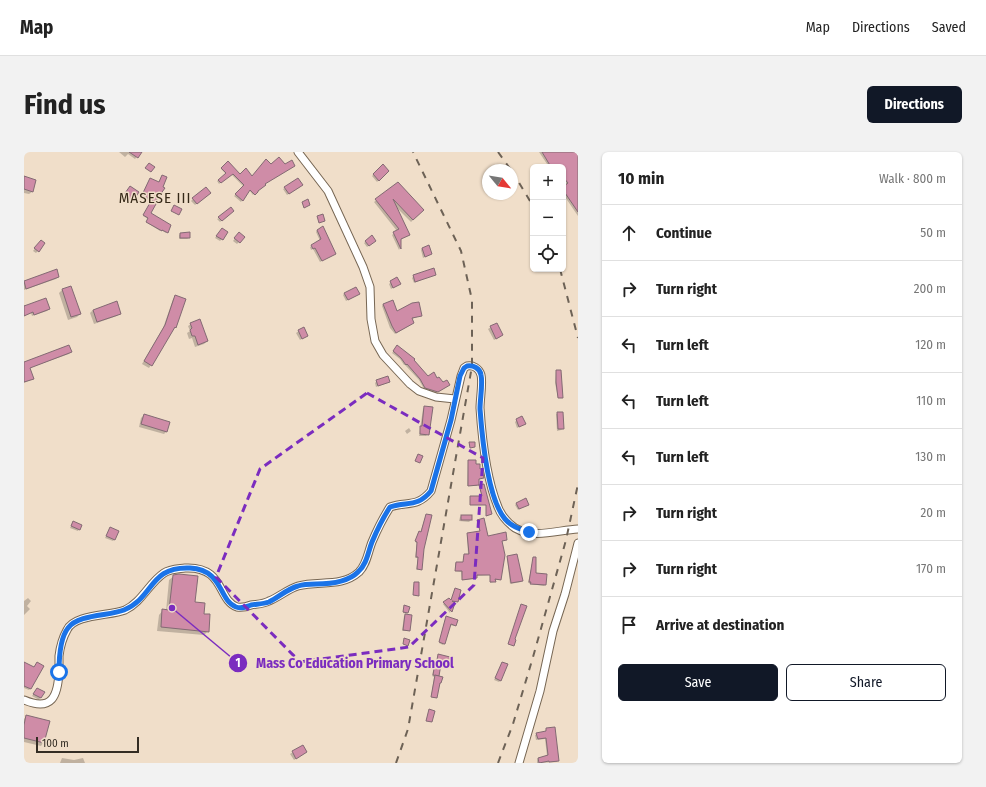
<!DOCTYPE html>
<meta charset="utf-8">
<style>
:root{--surface:#fff;--page:#f2f2f2;--text:#222;--muted:#767676;--line:#e0e0e0;--accent:#111827}
body{margin:0;font-family:"Fira Sans Condensed",sans-serif;background:var(--page);color:var(--text)}
.controls{position:absolute;right:12px;top:12px;display:grid;overflow:hidden;border-radius:6px;box-shadow:0 1px 3px #0004}
.controls button{width:36px;height:36px;display:grid;place-items:center;padding:0;border:0;border-bottom:1px solid var(--line);background:var(--surface);color:var(--text);font:20px sans-serif}
.compass{position:absolute;left:458px;top:12px;width:36px;height:36px;border-radius:50%;background:var(--surface);box-shadow:0 1px 3px #0004;rotate:120deg}
.scale{position:absolute;left:12px;bottom:10px;width:103px;box-sizing:border-box;padding-left:4px;border:2px solid #342d24;border-top:0;font-size:11px;line-height:14px;white-space:nowrap;color:#342d24;-webkit-text-stroke:3px #f0dec9;paint-order:stroke}
.stop{position:absolute;width:12px;height:12px;margin:-9px;border:3px solid #1a73e8;border-radius:50%;background:#fff}
.stop.end{background:#1a73e8;border-color:#fff;box-shadow:0 1px 4px #0008}
.list{margin:0;padding:0;list-style:none}
h2{display:flex;justify-content:space-between;align-items:center;height:52px;margin:0;padding:0 16px;font-size:17px}
h2 small{font-size:13px;font-weight:400;color:var(--muted)}
.list li{display:grid;grid-template-columns:26px 1fr auto;gap:12px;align-items:center;box-sizing:border-box;height:56px;padding:0 16px;border-top:1px solid var(--line)}
.list b{display:block;font-size:15px;white-space:nowrap}
.list em{font-size:13px;font-style:normal;color:var(--muted)}
.actions{display:flex;gap:8px;padding:12px 16px}
.actions a{flex:1;padding:9px 0;border:1px solid var(--accent);border-radius:6px;text-align:center;font-size:14px;color:var(--accent)}
.actions .main{background:var(--accent);color:#fff}
.icon{flex:none;width:22px;height:22px;fill:none;stroke:currentColor;stroke-width:2;stroke-linecap:round;stroke-linejoin:round}
.map{position:relative;flex:none;width:554px;height:611px;overflow:hidden;border-radius:6px}
header{display:flex;align-items:center;gap:24px;box-sizing:border-box;height:56px;padding:0 20px;background:var(--surface);border-bottom:1px solid var(--line)}
header strong{font-size:19px}
nav{display:flex;gap:22px;margin-inline-start:auto;font-size:14px}
.intro{display:flex;align-items:center;justify-content:space-between;box-sizing:border-box;height:96px;padding:0 24px}
h1{margin:0;font-size:28px}
.button{padding:10px 18px;border-radius:6px;background:var(--accent);color:#fff;font-size:14px;font-weight:700}
main{display:flex;gap:24px;padding:0 24px}
aside{flex:1;background:var(--surface);border-radius:6px;box-shadow:0 1px 3px #0004}
.map>svg:first-child{display:block}
</style>
<header>
<strong>Map</strong>
<nav><a>Map</a><a>Directions</a><a>Saved</a></nav>
</header>
<div class="intro"><h1>Find us</h1><a class="button">Directions</a></div>
<main>
<div class="map">
<svg width="554" height="611" viewBox="0 0 554 611">
<rect width="100%" height="100%" fill="#f0dec9"/>
<g fill="#0003">
<polygon points="95,0 117,0 111,7 104,2 101,5"/>
<polygon points="515,0 554,0 554,64 539,42 539,36 543,33 539,28 539,15 525,15"/>
<polygon points="204,10 216,23 228,24 240,32 229,41 230,42 229,43 225,38 217,50 210,44 220,35 207,22 195,32 193,29 202,22 197,17"/>
<polygon points="359,13 364,19 353,30 348,24"/>
<polygon points="0,25 8,40 5,42 0,41"/>
<polygon points="137,25 137,35 128,51 125,61 146,74 142,81 137,78 136,79 122,70 124,67 119,64 128,50 117,44 126,27 134,31"/>
<polygon points="374,31 399,58 387,70 371,54 385,83 376,88 376,96 375,98 368,83 373,79 350,50"/>
<polygon points="276,35 263,43 259,37 261,36"/>
<polygon points="104,37 107,50 106,52 98,46"/>
<polygon points="184,43 171,53 167,49 169,47"/>
<polygon points="207,61 196,70 193,67 195,66"/>
<polygon points="293,78 309,103 296,110 289,97 287,98 286,95 296,89 292,80"/>
<polygon points="196,79 198,87 196,89 191,86"/>
<polygon points="156,82 165,86 163,87 155,87 155,83"/>
<polygon points="213,83 220,85 213,92 209,89"/>
<polygon points="348,85 349,91 343,95 340,91"/>
<polygon points="15,91 14,99 12,101 9,99"/>
<polygon points="398,96 407,102 399,106 397,98"/>
<polygon points="32,119 34,125 32,127 0,138 0,130"/>
<polygon points="411,122 390,131 388,126 390,124"/>
<polygon points="373,126 374,133 367,137 365,132"/>
<polygon points="46,135 56,162 53,165 44,168 35,141 38,138"/>
<polygon points="321,141 333,143 322,149 319,143"/>
<polygon points="151,145 151,175 125,216 118,212 139,176 149,147"/>
<polygon points="359,152 373,160 396,164 388,167 388,172 371,182 366,176 358,154"/>
<polygon points="0,153 2,153 2,154 25,157 23,159 8,164 7,161 0,164"/>
<polygon points="69,158 96,161 93,164 70,172 66,161"/>
<polygon points="167,172 183,189 180,192 171,195 168,186 165,187 163,181 166,179 164,174"/>
<polygon points="472,172 476,185 470,188 464,177"/>
<polygon points="279,176 281,185 276,188 272,181"/>
<polygon points="373,195 389,208 404,225 413,228 423,234 412,241 400,237 395,228 381,213 380,213 376,207 368,201"/>
<polygon points="47,200 45,202 5,216 9,227 0,231 0,210"/>
<polygon points="532,219 538,245 538,246 534,246 531,231"/>
<polygon points="353,229 363,231 352,235 351,231"/>
<polygon points="401,255 404,282 402,284 395,284 399,257"/>
<polygon points="534,261 539,277 537,278 533,279 532,262"/>
<polygon points="120,263 143,279 140,282 115,275 117,266"/>
<polygon points="493,268 501,272 493,276 491,270"/>
<polygon points="385,276 387,279 383,282 381,279"/>
<polygon points="444,309 458,326 454,328 453,334 443,334"/>
<polygon points="455,334 467,362 462,364 462,353 446,353 446,345 458,345"/>
<polygon points="493,351 504,352 494,358 491,353"/>
<polygon points="402,363 397,417 392,418 394,406 391,406 393,391 391,390 394,381 396,381"/>
<polygon points="437,364 447,368 445,370 435,369 436,365"/>
<polygon points="454,369 464,385 482,388 477,389 476,428 470,428 470,430 466,431 466,423 452,424 451,427 438,428 437,420 431,419 431,411 439,411 439,404 444,403 443,383 456,380"/>
<polygon points="49,370 55,377 54,379 46,376"/>
<polygon points="85,378 91,387 89,389 81,386"/>
<polygon points="484,405 498,429 497,430 486,432 483,406"/>
<polygon points="509,407 511,422 521,433 520,434 506,432 507,431 504,431"/>
<polygon points="150,424 179,462 184,479 180,483 133,479 135,463 139,458 142,459 145,428"/>
<polygon points="431,437 433,449 430,450 426,461 419,452 425,447 427,449"/>
<polygon points="4,446 7,449 3,454 6,457 0,463 0,449"/>
<polygon points="380,455 384,455 383,461 382,463 385,478 384,479 378,479 380,464 383,462 379,461"/>
<polygon points="421,467 431,473 430,474 425,473 419,493 415,491"/>
<polygon points="415,503 423,511 422,512 412,510"/>
<polygon points="0,511 10,516 13,511 6,537 5,538 0,536"/>
<polygon points="478,511 476,529 475,530 470,528"/>
<polygon points="411,512 416,531 412,546 407,545 410,525 408,524 410,514"/>
<polygon points="13,537 19,541 15,548 8,544"/>
<polygon points="3,564 19,591 17,594 0,590 0,567"/>
<polygon points="530,576 534,608 533,610 513,611 513,608 514,606 523,604 521,587 512,588 511,583 513,582 521,580 522,577"/>
<polygon points="279,594 282,600 270,608 266,602"/>
<polygon points="38,606 50,608 59,606 61,611 36,611"/>
</g>
<g fill="#cf8ca7" stroke="#836a73">
<polygon points="105,0 118,0 114,6"/>
<polygon points="518,0 554,0 554,60 539,38 539,35 544,31 539,25 539,15 527,15"/>
<polygon points="255,5 261,12 268,8 271,14 241,32 242,33 234,39 234,40 231,43 226,38 219,49 211,42 220,33 209,22 197,31 194,28 202,21 197,16 204,9 216,22 222,16 228,24 242,7 247,12"/>
<polygon points="125,11 131,15 127,20 121,16"/>
<polygon points="359,12 365,19 355,29 349,22"/>
<polygon points="138,23 143,25 139,35 141,36 131,50 118,43 126,26 135,30"/>
<polygon points="0,24 12,28 9,40 0,37"/>
<polygon points="274,26 279,33 265,42 260,35"/>
<polygon points="374,30 400,58 389,68 369,47 386,83 377,87 377,97 369,80 375,77 351,47"/>
<polygon points="106,34 115,40 108,51 99,44"/>
<polygon points="182,35 187,41 173,52 168,46"/>
<polygon points="284,47 286,53 280,56 278,50"/>
<polygon points="127,49 132,52 127,61 147,73 144,81 138,78 138,79 122,70 124,66 119,63"/>
<polygon points="150,53 158,57 155,63 147,59"/>
<polygon points="207,55 210,59 198,69 194,65"/>
<polygon points="299,62 301,69 295,71 293,64"/>
<polygon points="299,74 312,102 298,109 291,96 289,97 287,93 297,87 293,78"/>
<polygon points="198,76 204,80 199,88 192,84"/>
<polygon points="166,80 166,86 156,86 156,81"/>
<polygon points="215,80 221,85 216,91 210,86"/>
<polygon points="348,83 352,89 345,94 341,89"/>
<polygon points="17,88 21,91 15,100 10,96"/>
<polygon points="405,93 408,102 401,105 398,96"/>
<polygon points="410,116 412,123 391,130 389,123"/>
<polygon points="33,117 35,125 2,137 0,129"/>
<polygon points="373,125 377,132 369,136 366,129"/>
<polygon points="47,134 57,162 47,165 38,137"/>
<polygon points="332,135 336,142 324,148 320,141"/>
<polygon points="151,143 162,147 152,176 151,175 128,214 120,209 141,173"/>
<polygon points="22,146 26,157 10,163 9,160 0,164 0,154"/>
<polygon points="369,148 373,159 388,151 395,150 398,164 388,166 390,171 372,181 368,174 359,152"/>
<polygon points="93,149 97,162 73,170 69,158"/>
<polygon points="176,167 184,189 174,193 171,184 168,184 166,178 168,176 166,171"/>
<polygon points="473,171 479,183 472,187 466,174"/>
<polygon points="280,175 284,184 278,187 274,178"/>
<polygon points="45,193 48,200 6,216 10,227 0,230 0,210"/>
<polygon points="373,193 391,207 390,208 404,224 410,220 413,226 415,225 419,230 423,228 426,233 414,240 401,236 396,227 383,212 382,213 377,206 369,199"/>
<polygon points="532,218 537,218 539,246 534,246 532,230"/>
<polygon points="364,224 366,230 354,234 352,228"/>
<polygon points="400,254 409,255 405,283 396,282 396,274 398,274"/>
<polygon points="533,260 539,260 540,277 534,277"/>
<polygon points="120,262 146,270 143,280 117,272"/>
<polygon points="498,264 502,272 495,275 492,267"/>
<polygon points="445,290 451,290 451,295 446,296"/>
<polygon points="394,302 399,304 396,311 391,309"/>
<polygon points="444,308 452,308 452,312 456,312 456,317 458,317 460,326 455,327 455,333 444,334"/>
<polygon points="460,332 468,362 462,364 462,353 446,353 446,344 458,344 455,333"/>
<polygon points="502,346 505,353 495,357 492,351"/>
<polygon points="402,362 408,363 400,397 398,418 393,417 394,405 392,405 393,390 391,389 395,379 397,380"/>
<rect x="437" y="363" width="11" height="5"/>
<polygon points="460,366 464,384 482,380 483,388 478,389 481,403 477,428 471,427 472,430 466,430 466,423 453,423 453,426 438,428 438,419 431,419 432,410 439,410 440,402 445,402 443,381 456,379 453,368"/>
<polygon points="49,369 58,373 56,378 47,374"/>
<polygon points="86,375 95,379 91,388 82,384"/>
<polygon points="493,402 499,429 487,431 483,404"/>
<polygon points="509,405 512,405 512,421 523,422 522,433 506,432 507,430 505,430"/>
<polygon points="155,422 174,424 171,450 181,451 180,462 186,462 185,480 137,475 138,457 145,458 149,423"/>
<polygon points="390,430 395,430 395,444 389,443"/>
<polygon points="431,436 437,438 434,450 428,449 431,451 428,460 419,450 425,446 427,448"/>
<polygon points="497,452 503,454 491,487 492,488 490,494 484,492"/>
<polygon points="380,453 386,455 384,461 379,460"/>
<polygon points="381,462 388,463 386,479 379,478"/>
<polygon points="422,464 434,468 432,474 427,472 421,492 420,492 415,490"/>
<polygon points="380,486 386,488 384,494 379,492"/>
<polygon points="414,502 426,505 424,511 413,508"/>
<polygon points="0,510 10,515 13,510 20,514 7,537 0,534"/>
<polygon points="478,510 484,512 477,529 471,526"/>
<polygon points="411,511 417,512 415,524 409,523"/>
<polygon points="411,523 419,525 417,531 416,531 413,546 407,545"/>
<polygon points="13,536 21,540 17,546 9,542"/>
<polygon points="405,557 411,559 408,570 402,569"/>
<polygon points="2,563 26,569 20,591 0,586 0,573"/>
<polygon points="531,575 535,609 525,610 525,609 515,611 514,606 524,603 522,586 514,587 512,581 522,579 522,576"/>
<polygon points="279,593 283,600 272,607 268,599"/>
</g>
<g fill="none" stroke-linecap="round" stroke-linejoin="round">
<defs>
<g id="street">
<polyline points="274,0 304,39 339,115 346,135 347,167 351,189 359,203 386,232 395,239 412,245 431,247"/>
<path d="M 0,548 C 28,560 34,544 35,519 C 35,514 35,509 35,504 C 36,496 39,485 43,478 C 50,462 86,464 101,458 C 118,450 125,431 140,421 C 146,417 154,417 161,416 C 201,414 193,448 213,455 C 218,456 222,455 227,453 C 233,452 240,452 245,449 C 255,445 264,437 274,434 C 295,428 317,436 335,420 C 343,412 344,400 348,390 C 353,378 359,366 366,355 C 383,349 393,356 407,339 L 427,268 L 437,224 L 440,216 L 443,214 C 449,213 455,216 457,223 C 459,230 456,247 456,256 C 458,287 462,326 474,355 C 477,363 484,371 491,376 C 510,387 534,378 554,377"/>
<polyline points="495,611 516,539 529,479 541,442 554,391"/>
</g>
</defs>
<use href="#street" stroke="#776754" stroke-width="9"/>
<use href="#street" stroke="#fff" stroke-width="7"/>
<g stroke="#6d6256" stroke-width="2" stroke-dasharray="7 7" stroke-linecap="butt">
<polyline points="474,0 487,18"/>
<polyline points="488,19 509,54"/>
<polyline points="536,117 554,186"/>
<polyline points="372,611 384,577 448,214 448,148 437,99 389,0"/>
<polyline points="474,611 489,572 509,505 542,388 554,332"/>
</g>
</g>
<g fill="none" stroke-linecap="round" stroke-linejoin="round">
<path stroke="#1a73e8" stroke-width="5" d="M 35,520 C 35,508 36,486 44,476 C 54,462 85,464 100,458 C 130,446 125,414 166,416 C 200,418 194,448 212,455 C 218,457 221,455 227,453 C 233,452 239,452 245,450 C 255,445 263,437 274,434 C 280,432 286,432 292,432 C 306,432 324,430 334,420 C 343,412 344,400 348,390 C 353,378 359,366 366,355 C 383,349 393,356 407,339 L 427,268 L 436,224 L 440,216 L 443,214 C 449,213 456,216 457,223 C 459,231 456,247 456,257 C 458,284 463,346 481,367 C 488,375 496,377 505,380"/>
</g>
<path fill="none" stroke="#7b2cbf" stroke-width="3" stroke-dasharray="8 5" stroke-linejoin="round" d="M 343,241 L 459,306 L 450,433 L 385,495 L 276,510 L 192,425 L 236,317 Z"/>
<g text-anchor="middle" dominant-baseline="central" stroke-width="3" stroke-linejoin="round" paint-order="stroke">
<g font-size="15" letter-spacing="1" fill="#362918" stroke="#f0dec9">
<text x="131" y="46">MASESE III</text>
</g>
</g>
<path fill="none" stroke="#7b2cbf" stroke-width="1.5" d="M148 456L214 511"/>
<g fill="#7b2cbf" stroke="#f0dec9" stroke-width="1.5">
<circle cx="148" cy="456" r="4"/>
<circle cx="214" cy="511" r="10"/>
</g>
<g font-size="12" text-anchor="middle" font-weight="bold" fill="#fff">
<text x="214" y="515">1</text>
</g>
<g font-size="14" text-anchor="middle" font-weight="bold" fill="#7b2cbf" stroke="#f0dec9" stroke-width="3" stroke-linejoin="round" paint-order="stroke">
<text x="331" y="516">Mass Co Education Primary School</text>
</g>
</svg>
<div class="controls">
<button>+</button>
<button>−</button>
<button><svg class="icon" aria-label="locate" viewBox="0 0 24 24"><circle cx="12" cy="12" r="6"/><path d="M12 2v4M12 18v4M2 12h4M18 12h4"/></svg></button>
</div>
<svg class="compass" viewBox="-18 -18 36 36"><path d="M0-13l5 13h-10z" fill="#e53935"/><path d="M0 13l5-13h-10z" fill="#767676"/></svg>
<div class="scale">100 m</div>
<div class="stop" style="left:35px;top:520px"></div>
<div class="stop end" style="left:505px;top:380px"></div>
</div>
<aside>
<h2>10 min<small>Walk · 800 m</small></h2>
<ul class="list">
<li><svg class="icon" aria-label="ahead" viewBox="0 0 24 24"><path d="M12 20V5M6 11l6-6 6 6"/></svg><div><b>Continue</b></div><em>50 m</em></li>
<li><svg class="icon" aria-label="right" viewBox="0 0 24 24"><path d="M7 20v-9h11M14 6l5 5-5 5"/></svg><div><b>Turn right</b></div><em>200 m</em></li>
<li><svg class="icon" aria-label="left" viewBox="0 0 24 24"><path d="M17 20v-9H6M10 6l-5 5 5 5"/></svg><div><b>Turn left</b></div><em>120 m</em></li>
<li><svg class="icon" aria-label="left" viewBox="0 0 24 24"><path d="M17 20v-9H6M10 6l-5 5 5 5"/></svg><div><b>Turn left</b></div><em>110 m</em></li>
<li><svg class="icon" aria-label="left" viewBox="0 0 24 24"><path d="M17 20v-9H6M10 6l-5 5 5 5"/></svg><div><b>Turn left</b></div><em>130 m</em></li>
<li><svg class="icon" aria-label="right" viewBox="0 0 24 24"><path d="M7 20v-9h11M14 6l5 5-5 5"/></svg><div><b>Turn right</b></div><em>20 m</em></li>
<li><svg class="icon" aria-label="right" viewBox="0 0 24 24"><path d="M7 20v-9h11M14 6l5 5-5 5"/></svg><div><b>Turn right</b></div><em>170 m</em></li>
<li><svg class="icon" aria-label="arrive" viewBox="0 0 24 24"><path d="M6 21V4h12l-3 4 3 4H6"/></svg><div><b>Arrive at destination</b></div></li>
</ul>
<div class="actions"><a class="main">Save</a><a>Share</a></div>
</aside>
</main>
